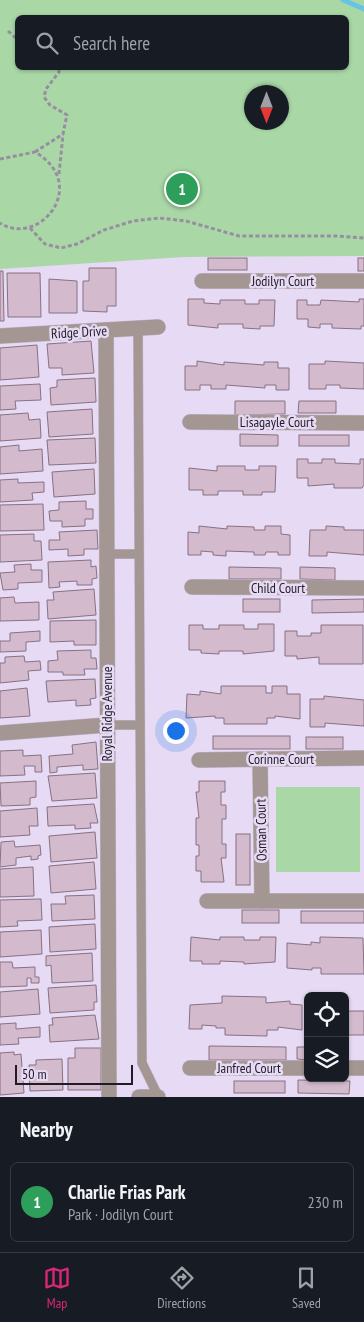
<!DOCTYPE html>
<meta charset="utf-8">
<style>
:root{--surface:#171b24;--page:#242831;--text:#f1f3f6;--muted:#9ea1a6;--line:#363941;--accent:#db2777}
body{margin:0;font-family:"PT Sans Narrow",sans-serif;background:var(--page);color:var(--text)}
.controls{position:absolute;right:15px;bottom:15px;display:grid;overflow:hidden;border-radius:8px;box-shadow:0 1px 4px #0004}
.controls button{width:45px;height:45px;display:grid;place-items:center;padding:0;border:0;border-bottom:1px solid var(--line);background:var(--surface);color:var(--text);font:25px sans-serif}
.compass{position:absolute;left:244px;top:85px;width:45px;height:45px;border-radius:50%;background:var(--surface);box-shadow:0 1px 4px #0004;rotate:180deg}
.scale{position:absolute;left:15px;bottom:12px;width:118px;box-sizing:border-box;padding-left:5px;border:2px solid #201c25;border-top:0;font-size:14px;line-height:18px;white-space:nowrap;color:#201c25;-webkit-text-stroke:4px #e6daf4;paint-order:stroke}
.you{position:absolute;left:175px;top:730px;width:18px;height:18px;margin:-12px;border:4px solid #fff;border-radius:50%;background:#1a73e8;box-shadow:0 0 0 8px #1a73e833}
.badge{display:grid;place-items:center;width:32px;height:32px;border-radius:50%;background:var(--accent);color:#fff;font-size:16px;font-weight:700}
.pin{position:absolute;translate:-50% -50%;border:2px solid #fff;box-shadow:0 1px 5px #0006}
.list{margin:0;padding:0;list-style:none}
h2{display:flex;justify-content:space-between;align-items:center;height:65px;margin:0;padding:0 20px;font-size:21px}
h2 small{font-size:16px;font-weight:400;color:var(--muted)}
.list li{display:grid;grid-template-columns:32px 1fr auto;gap:15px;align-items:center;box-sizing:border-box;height:80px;margin:0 10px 10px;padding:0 10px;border:1px solid var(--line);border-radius:8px}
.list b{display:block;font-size:19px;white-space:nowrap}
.list p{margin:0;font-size:16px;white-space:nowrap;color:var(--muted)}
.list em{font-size:16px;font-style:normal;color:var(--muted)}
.icon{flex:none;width:28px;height:28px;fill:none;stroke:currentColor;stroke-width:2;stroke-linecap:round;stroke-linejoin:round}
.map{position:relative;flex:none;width:364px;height:1097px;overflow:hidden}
.search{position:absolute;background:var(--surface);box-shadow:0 1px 4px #0004;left:15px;right:15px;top:15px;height:55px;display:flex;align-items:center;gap:12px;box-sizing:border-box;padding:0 18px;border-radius:8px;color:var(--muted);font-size:19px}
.sheet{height:155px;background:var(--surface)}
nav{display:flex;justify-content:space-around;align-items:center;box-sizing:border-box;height:70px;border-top:1px solid var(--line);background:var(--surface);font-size:14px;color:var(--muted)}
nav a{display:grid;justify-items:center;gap:2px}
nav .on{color:var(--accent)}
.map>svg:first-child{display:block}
</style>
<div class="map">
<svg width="364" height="1097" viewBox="0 0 364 1097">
<rect width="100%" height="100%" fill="#e6daf4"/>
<g fill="#a9d8a6" fill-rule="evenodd">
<path d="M 0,0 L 364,0 L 364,256 L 184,257 L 0,269 ZM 18,18 L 346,18 L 346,68 L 18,68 ZM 252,92 L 282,92 L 282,122 L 252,122 Z"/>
<rect x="276" y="787" width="84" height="85"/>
</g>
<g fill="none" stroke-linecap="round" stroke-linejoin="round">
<polyline stroke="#68c4e2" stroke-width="5" points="343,0 364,9"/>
</g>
<g fill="#d3bbcd" stroke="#877182">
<rect x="208" y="258" width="39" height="12"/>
<rect x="358" y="258" width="6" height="13"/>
<polygon points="89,268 116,268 116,306 107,306 107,312 83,311 83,281 89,281"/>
<polygon points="0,271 3,271 4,321 0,321"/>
<polygon points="7,273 40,273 41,317 8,317"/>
<polygon points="49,279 77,281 77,313 49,313"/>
<polygon points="188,299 204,299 204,303 220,304 220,300 245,300 245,304 259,304 259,300 275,300 274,326 260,326 260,329 243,328 243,324 218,324 218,328 188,325"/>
<polygon points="359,299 364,299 364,326 361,326 361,329 332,328 332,324 320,324 320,328 308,327 308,319 297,319 297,300 307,300 307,305 320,305 321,300 359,302"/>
<polygon points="91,341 94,373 62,375 62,368 49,368 47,344"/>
<polygon points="37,345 39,377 0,380 0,348"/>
<polygon points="197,361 224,365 224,362 264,365 264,362 278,362 278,368 289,368 289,390 276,390 276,385 265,385 265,388 226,385 226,389 211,389 211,385 200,385 200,390 185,390 185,366 197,366"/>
<polygon points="325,361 364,363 364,389 340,388 340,385 326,385 326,389 309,389 309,364 325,364"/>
<polygon points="95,378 96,402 51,405 50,388 57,387 57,380"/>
<polygon points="40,384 41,400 15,401 16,409 0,410 0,386"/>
<polygon points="235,401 285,401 285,414 235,415"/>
<polygon points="299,401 336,401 336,413 298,413"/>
<polygon points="92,409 93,434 49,437 47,412"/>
<polygon points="28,413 29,420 40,419 41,438 0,441 0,415"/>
<polygon points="240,434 278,435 278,446 240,446"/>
<rect x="299" y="435" width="50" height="11"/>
<polygon points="95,438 96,463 49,465 47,440"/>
<polygon points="19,445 19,451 42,449 43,471 0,474 0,447"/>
<polygon points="297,459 308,459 308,463 322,463 322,459 335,459 335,463 360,464 360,459 364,459 364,485 362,488 334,488 334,484 308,486 308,478 297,478"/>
<polygon points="217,466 245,466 245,470 259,470 259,466 276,466 275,492 262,492 262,495 243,495 243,491 218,491 218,495 203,495 203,490 189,490 189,468 217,471"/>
<polygon points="94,469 95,494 54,497 52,472"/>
<polygon points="18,479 18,483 44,482 44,492 32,493 33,500 0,502 0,480"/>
<polygon points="86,501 86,509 93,509 93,519 85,519 85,526 62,527 62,521 50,521 49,511 59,510 59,502"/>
<polygon points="43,504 44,530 0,531 0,505"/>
<polygon points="199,526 227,529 227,526 254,527 254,530 265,530 265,526 281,526 281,534 290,535 290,555 278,555 278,552 266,552 265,555 254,555 254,552 226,551 226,556 213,555 213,552 201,551 201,555 188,555 188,532 199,533"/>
<polygon points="326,526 344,527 344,530 364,530 364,555 327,552 327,556 309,556 310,530 326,530"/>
<polygon points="97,530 98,549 84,549 84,555 68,556 68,549 49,550 49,540 60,540 59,532"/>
<polygon points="34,534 34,541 41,541 42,560 0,562 0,535"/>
<polygon points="91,560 91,567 96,566 97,578 92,579 92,585 77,585 77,581 59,582 60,587 49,588 48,562"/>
<polygon points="31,564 31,570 42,570 42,582 18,583 18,589 3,590 0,573 15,572 14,565"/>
<polygon points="229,567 281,568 281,579 229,579"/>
<polygon points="300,567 335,568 335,580 300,579"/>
<polygon points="94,589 96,615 48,619 47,600 54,600 53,592"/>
<polygon points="14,597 15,603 39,602 39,620 0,621 0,598"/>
<rect x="243" y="599" width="37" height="13"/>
<polygon points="364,599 364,612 312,613 312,600"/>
<polygon points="96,620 96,645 74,645 74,641 50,642 50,621"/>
<polygon points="258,624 274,624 274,651 243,654 243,651 219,651 219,654 201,653 201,650 189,650 189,625 203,625 203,629 219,629 219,625 244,625 244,629 258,629"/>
<polygon points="321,625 363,625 363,664 319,664 319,657 297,659 297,656 285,656 285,631 297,631 297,636 311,636 311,633 321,633"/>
<polygon points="40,631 40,641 26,642 26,651 0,652 0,641 10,641 10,633"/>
<polygon points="91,650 91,658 96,658 97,669 84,669 85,675 63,675 63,672 48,672 48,661 58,660 57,651"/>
<polygon points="24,656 25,662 40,661 41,670 28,671 29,680 0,683 0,663 5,663 5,657"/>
<polygon points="95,679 96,698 90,699 91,705 76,706 76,700 48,702 46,681"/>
<polygon points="221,686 266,686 266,693 272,693 272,686 287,686 287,694 300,694 300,719 275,716 275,718 267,718 267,724 224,724 224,718 215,718 215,716 186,718 187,694 200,695 200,691 221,694"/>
<polygon points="27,688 30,716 0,718 0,691"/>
<polygon points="324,696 364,700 364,726 325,723 325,727 310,727 310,699 324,699"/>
<rect x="213" y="736" width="77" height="13"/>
<rect x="306" y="737" width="37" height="12"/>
<polygon points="96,742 98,769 83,770 83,765 57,767 57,772 50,773 49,756 73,754 72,745"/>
<polygon points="23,750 23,756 41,755 42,772 35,772 35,766 24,766 25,775 0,776 0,751"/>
<polygon points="95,773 97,798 52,801 48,776"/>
<polygon points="36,781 36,797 30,798 30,805 1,806 0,783"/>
<polygon points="199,781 225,781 225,792 221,792 221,805 226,805 226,819 222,819 222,844 226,844 226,858 221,858 224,882 201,882 201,871 196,871 196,856 199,856 199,845 196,845 196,818 199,818 196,792 199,792"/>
<polygon points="94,804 98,823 90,823 91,828 75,829 75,825 48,826 47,807"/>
<polygon points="37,808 38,826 29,826 30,835 0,837 0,811"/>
<polygon points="95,832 97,858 51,862 49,836"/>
<rect x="236" y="834" width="14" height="51"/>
<polygon points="14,841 15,847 40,845 41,855 38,856 38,859 31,860 31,856 16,858 16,865 0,867 1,842"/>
<polygon points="94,862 96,889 51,893 49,866"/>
<polygon points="33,867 34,896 0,897 0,869"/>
<polygon points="94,895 95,919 52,921 51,904 66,904 65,896"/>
<polygon points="41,899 42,920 17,921 18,926 0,927 0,900"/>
<rect x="242" y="910" width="37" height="13"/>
<rect x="301" y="911" width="63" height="12"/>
<polygon points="95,924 96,949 50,952 49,927"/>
<polygon points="41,930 42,954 0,957 0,932"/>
<polygon points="191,937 220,940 220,937 244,937 244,940 260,940 260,937 276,937 275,962 244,964 244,962 220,961 220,964 202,964 202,961 190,961"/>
<polygon points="320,937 363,938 364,974 321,974 321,968 312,968 312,970 287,968 287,943 311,945 311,942 320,943"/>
<polygon points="92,953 93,981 52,983 51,965 46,966 46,956"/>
<polygon points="0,962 12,962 13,968 35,967 35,977 39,977 39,983 31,983 31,978 27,978 27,986 0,987"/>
<polygon points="96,985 97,1002 94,1002 94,1010 50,1013 48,988"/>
<polygon points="38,989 40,1014 0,1017 0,992"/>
<polygon points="222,996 266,997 266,1003 290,1001 290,1004 302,1005 302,1030 278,1027 278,1030 267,1030 267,1036 225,1035 225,1028 216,1028 216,1026 202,1025 202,1029 189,1029 190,1005 222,1003"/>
<rect x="345" y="1011" width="19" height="24"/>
<polygon points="95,1015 99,1039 50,1042 49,1025 53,1025 52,1018"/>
<polygon points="16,1023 16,1029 40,1027 40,1037 18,1038 19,1044 0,1045 0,1024"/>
<polygon points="209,1046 286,1047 286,1060 209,1060"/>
<polygon points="297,1047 308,1047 308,1060 297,1059"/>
<polygon points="75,1048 101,1048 101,1090 68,1090 68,1058 75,1058"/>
<polygon points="14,1052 14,1055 21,1054 24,1093 0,1095 0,1053"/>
<polygon points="62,1059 63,1090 30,1091 29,1065 36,1065 36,1060"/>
<polygon points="298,1080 350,1081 349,1094 298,1093"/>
<rect x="234" y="1081" width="51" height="12"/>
</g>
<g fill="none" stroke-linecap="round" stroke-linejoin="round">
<defs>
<g id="lane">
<polyline points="138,328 142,1063 158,1096"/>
<polyline points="107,554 139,554"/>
<polyline points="107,725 140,725"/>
</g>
<g id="street">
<polyline points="202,281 364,281"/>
<polyline points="106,330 109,1097"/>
<polyline points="0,336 158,327"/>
<polyline points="190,422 364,423"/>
<polyline points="192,587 364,588"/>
<polyline points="0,733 107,725"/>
<polyline points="260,759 262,901"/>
<polyline points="199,760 364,758"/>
<polyline points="207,901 364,901"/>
<polyline points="190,1068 308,1068"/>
<polyline points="345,1068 364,1068"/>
<polyline points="139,1097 158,1097"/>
</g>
</defs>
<use href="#lane" stroke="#c2b8cf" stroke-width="10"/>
<use href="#street" stroke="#c2b8cf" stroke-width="16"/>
<g stroke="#978ea1" stroke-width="3" stroke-dasharray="4 2.5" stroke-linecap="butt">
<polyline points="8,31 18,40"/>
<polyline points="35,152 63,134 67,115 50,105 44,97 46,89 59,72 59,68"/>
<path d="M 0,159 L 35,152 C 91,185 39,248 0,223"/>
<polyline points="59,174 63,135"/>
<polyline points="30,228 45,244 61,248 77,244 104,230 133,221 159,218 186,221 239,236 336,236 364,238"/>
</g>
<use href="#lane" stroke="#a49693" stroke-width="9"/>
<use href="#street" stroke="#a49693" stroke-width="15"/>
</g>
<g text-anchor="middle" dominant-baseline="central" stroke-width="5" stroke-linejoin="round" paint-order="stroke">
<g font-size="14" fill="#201c25" stroke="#e6daf4">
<text x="283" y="281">Jodilyn Court</text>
<text transform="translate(79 332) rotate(-3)">Ridge Drive</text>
<text x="277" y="422">Lisagayle Court</text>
<text x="278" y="588">Child Court</text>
<text transform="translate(107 714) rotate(-90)">Royal Ridge Avenue</text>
<text x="281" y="759">Corinne Court</text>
<text transform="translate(261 830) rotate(-91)">Osman Court</text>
<text x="249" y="1068">Janfred Court</text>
</g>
</g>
</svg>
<div class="controls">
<button><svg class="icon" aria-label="locate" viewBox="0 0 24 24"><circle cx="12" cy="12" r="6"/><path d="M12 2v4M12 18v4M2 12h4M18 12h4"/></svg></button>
<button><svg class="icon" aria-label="layers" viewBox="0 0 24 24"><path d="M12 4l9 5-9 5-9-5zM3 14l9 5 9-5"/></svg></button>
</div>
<svg class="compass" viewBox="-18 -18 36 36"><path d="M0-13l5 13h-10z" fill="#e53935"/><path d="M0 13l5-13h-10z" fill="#9ea1a6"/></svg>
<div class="scale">50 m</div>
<div class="you"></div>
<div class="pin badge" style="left:182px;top:189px;background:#2e9e5b">1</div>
<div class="search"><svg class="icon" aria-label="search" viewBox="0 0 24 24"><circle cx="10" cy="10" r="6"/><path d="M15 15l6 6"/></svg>Search here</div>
</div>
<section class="sheet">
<h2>Nearby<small></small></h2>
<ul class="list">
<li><span class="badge" style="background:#2e9e5b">1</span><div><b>Charlie Frias Park</b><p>Park · Jodilyn Court</p></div><em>230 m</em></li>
</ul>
</section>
<nav>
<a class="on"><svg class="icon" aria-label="map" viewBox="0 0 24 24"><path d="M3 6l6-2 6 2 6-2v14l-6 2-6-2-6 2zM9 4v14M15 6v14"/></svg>Map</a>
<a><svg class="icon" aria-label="directions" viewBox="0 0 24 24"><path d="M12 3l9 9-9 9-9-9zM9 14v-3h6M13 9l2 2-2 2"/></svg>Directions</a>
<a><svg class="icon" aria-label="saved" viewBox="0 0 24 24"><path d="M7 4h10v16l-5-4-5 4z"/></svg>Saved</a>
</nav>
